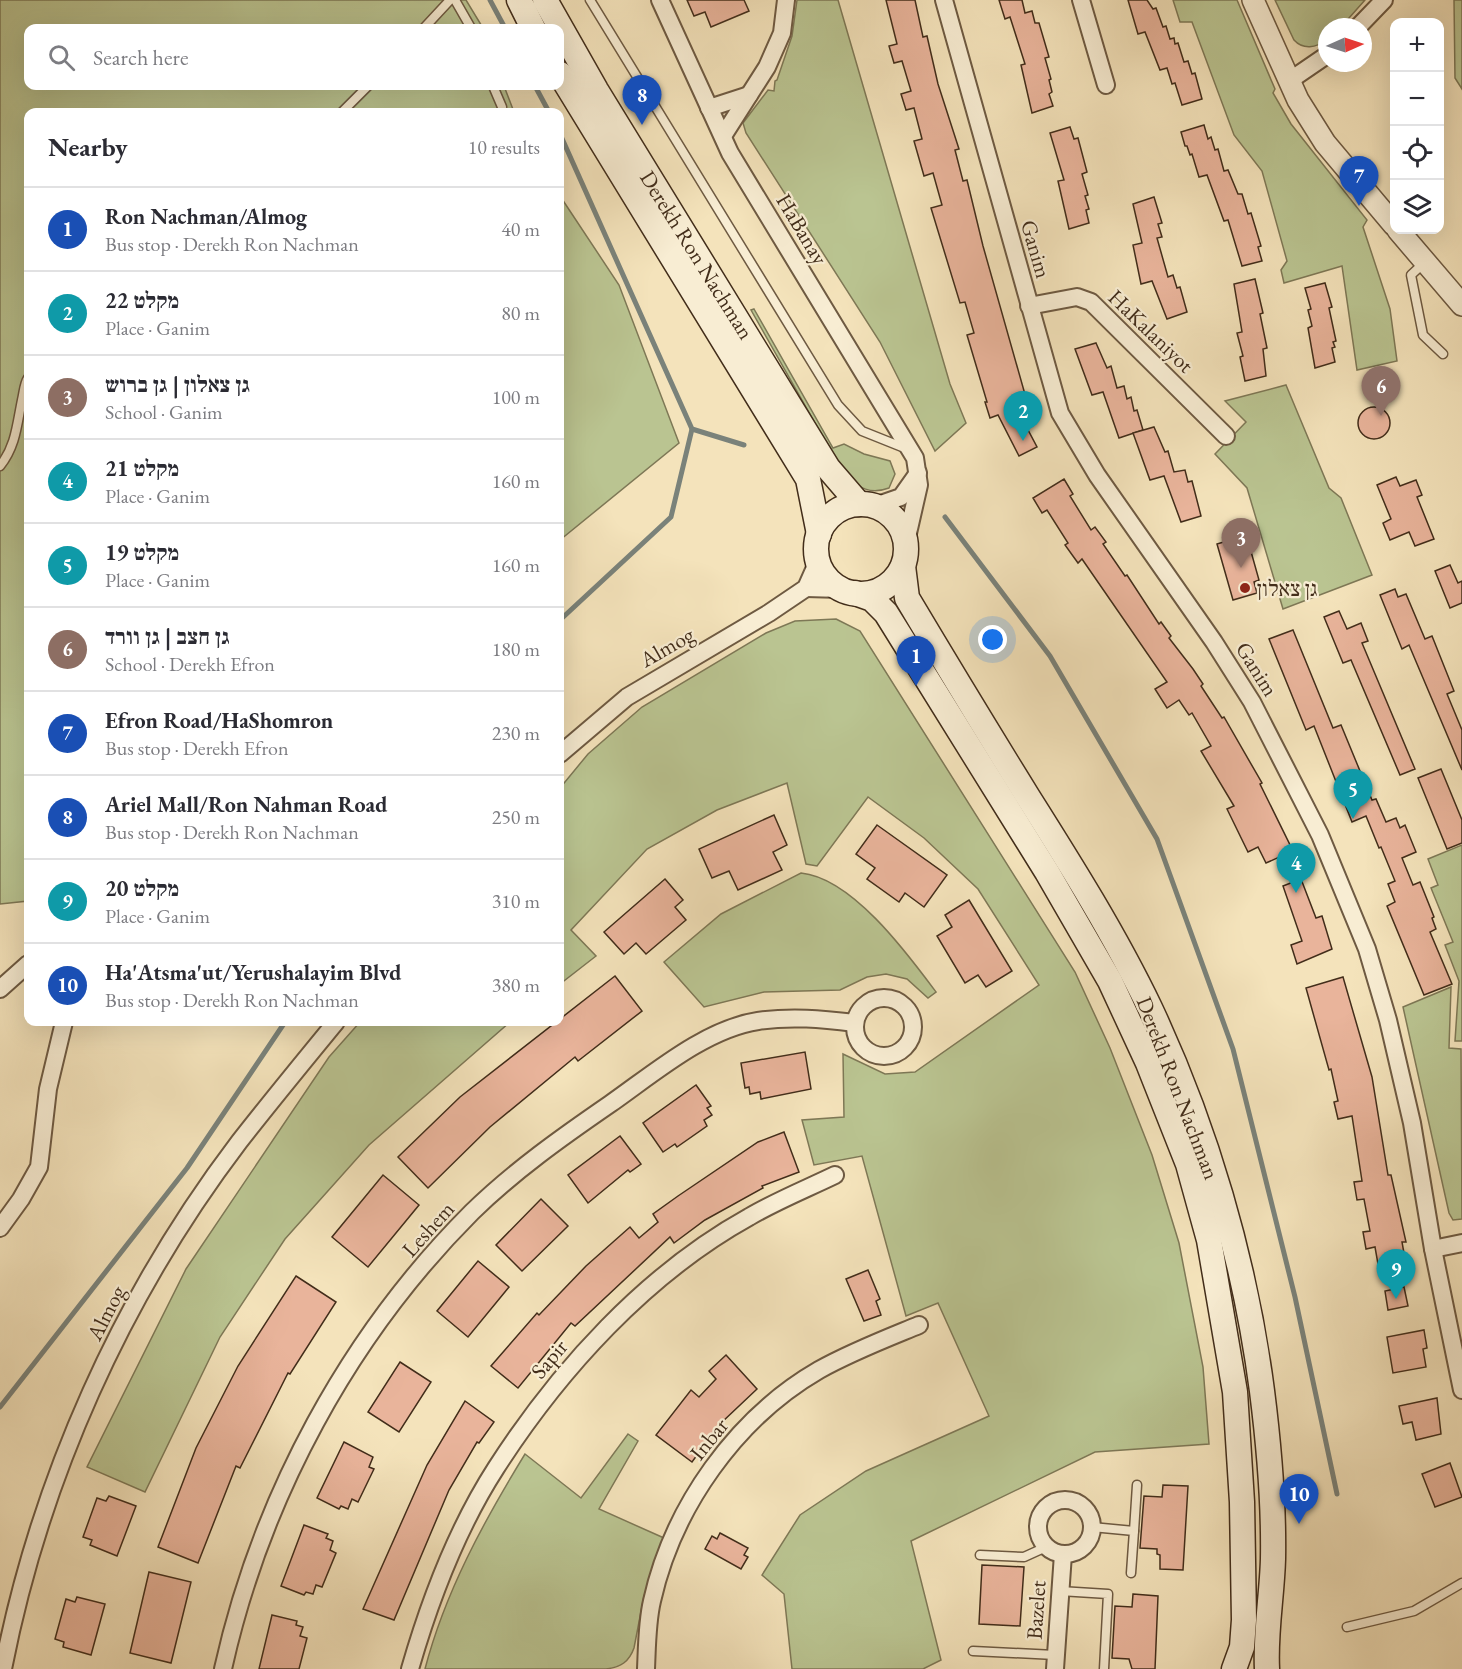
<!DOCTYPE html>
<meta charset="utf-8">
<style>
:root{--surface:#fff;--page:#f7f7f7;--text:#2b2b33;--muted:#7c7c81;--line:#e1e1e2;--accent:#8f2418}
body{margin:0;font-family:"EB Garamond","Frank Ruhl Libre",serif;background:var(--page);color:var(--text)}
.controls{position:absolute;right:18px;top:18px;display:grid;overflow:hidden;border-radius:12px;box-shadow:0 6px 24px #0002}
.controls button{width:54px;height:54px;display:grid;place-items:center;padding:0;border:0;border-bottom:2px solid var(--line);background:var(--surface);color:var(--text);font:30px sans-serif}
.compass{position:absolute;left:1318px;top:18px;width:54px;height:54px;border-radius:50%;background:var(--surface);box-shadow:0 6px 24px #0002;rotate:87deg}
.you{position:absolute;left:993px;top:640px;width:21px;height:21px;margin:-15px;border:4px solid #fff;border-radius:50%;background:#1a73e8;box-shadow:0 0 0 9px #1a73e833}
.badge{display:grid;place-items:center;width:39px;height:39px;border-radius:50%;background:var(--accent);color:#fff;font-size:20px;font-weight:700}
.pin{position:absolute;translate:-50% -50px;filter:drop-shadow(0 2px 3px #0008)}
.pin::after{content:'';position:absolute;top:32px;width:21px;height:18px;background:inherit;clip-path:polygon(0 0,100% 0,50% 100%)}
.list{margin:0;padding:0;list-style:none}
h2{display:flex;justify-content:space-between;align-items:center;height:78px;margin:0;padding:0 24px;font-size:26px}
h2 small{font-size:20px;font-weight:400;color:var(--muted)}
.list li{display:grid;grid-template-columns:39px 1fr auto;gap:18px;align-items:center;box-sizing:border-box;height:84px;padding:0 24px;border-top:2px solid var(--line)}
.list b{display:block;font-size:22px;white-space:nowrap}
.list p{margin:0;font-size:20px;white-space:nowrap;color:var(--muted)}
.list em{font-size:20px;font-style:normal;color:var(--muted)}
.icon{flex:none;width:33px;height:33px;fill:none;stroke:currentColor;stroke-width:2;stroke-linecap:round;stroke-linejoin:round}
.map{position:relative;flex:none;width:1462px;height:1669px;overflow:hidden}
.search{position:absolute;background:var(--surface);box-shadow:0 6px 24px #0002;left:24px;top:24px;width:540px;height:66px;display:flex;align-items:center;gap:15px;box-sizing:border-box;padding:0 21px;border-radius:12px;color:var(--muted);font-size:22px}
.panel{position:absolute;background:var(--surface);box-shadow:0 6px 24px #0002;left:24px;top:108px;width:540px;height:918px;border-radius:12px}
.map>svg:first-child{display:block}
</style>
<div class="map">
<svg width="1462" height="1669" viewBox="0 0 1462 1669">
<rect width="100%" height="100%" fill="#f4e3bb"/>
<filter id="stains"><feTurbulence type="fractalNoise" baseFrequency=".00333" numOctaves="4"/><feColorMatrix values="0 0 0 0 .2 0 0 0 0 .09 0 0 0 0 .02 0 0 0 .5 -.17"/></filter>
<radialGradient id="worn" r=".72"><stop offset=".6" stop-color="#630" stop-opacity="0"/><stop offset="1" stop-color="#630" stop-opacity=".3"/></radialGradient>
<g fill="#bac491" stroke="#7e7856" stroke-width="1.5">
<polygon points="0,0 466,0 483,28 28,28 28,86 504,86 514,112 28,112 28,901 0,904"/>
<polygon points="797,0 838,0 950,384 966,423 935,451 880,342 746,133 743,123 768,90 774,91 775,81 777,80 792,36"/>
<polygon points="1173,0 1237,0 1275,89 1273,93 1291,124 1367,220 1363,227 1390,309 1397,361 1357,370 1342,266 1284,283 1281,270 1287,261 1262,171 1234,135 1192,22 1180,22"/>
<path d="M 1275,0 L 1365,0 L 1341,27 L 1327,27 L 1327,40 C 1316,48 1303,50 1294,40 Z"/>
<polygon points="1454,0 1462,0 1462,89 1455,78"/>
<polygon points="560,196 619,285 679,443 560,540"/>
<path d="M 754,309 L 833,448 L 844,444 L 864,454 L 890,461 L 895,474 L 889,488 C 870,495 860,488 845,476 L 751,310 Z"/>
<polygon points="1286,385 1329,488 1341,498 1372,575 1283,609 1247,488 1215,454 1246,422 1225,401"/>
<polygon points="836,619 860,631 1075,972 1110,1048 1152,1155 1179,1243 1203,1367 1209,1444 1095,1452 911,1541 941,1660 923,1669 792,1669 784,1594 762,1575 800,1515 866,1471 989,1416 938,1303 906,1316 862,1156 814,1165 802,1120 844,1117 843,1054 885,1074 915,1072 1039,985 978,889 924,838 868,797 817,866 806,864 787,783 717,810 647,849 571,930 596,956 560,984 560,788 588,754 642,707 766,633 795,621"/>
<polygon points="1462,845 1462,1041 1455,1041 1459,981 1445,945 1453,942 1431,888 1438,885 1428,859"/>
<path d="M 801,873 C 852,878 907,953 936,992 L 928,998 L 907,979 L 886,974 L 867,977 L 840,990 L 764,992 L 704,1007 L 664,962 L 721,914 Z"/>
<polygon points="1451,987 1449,1048 1461,1049 1462,1219 1453,1220 1449,1213 1403,1007"/>
<polygon points="360,1022 510,1022 369,1145 285,1239 220,1337 145,1492 87,1467 186,1269 329,1057"/>
<path d="M 628,1434 L 638,1441 L 599,1509 L 664,1538 L 644,1596 L 634,1648 C 629,1662 621,1667 606,1669 L 425,1669 C 445,1592 484,1521 525,1454 L 581,1498 Z"/>
</g>
<g fill="none" stroke-linecap="round" stroke-linejoin="round">
<g stroke="#7a827a" stroke-width="5">
<polyline points="490,0 505,28"/>
<polyline points="535,86 549,112"/>
<polyline points="560,134 692,429 744,445"/>
<polyline points="945,517 1050,656 1157,839 1233,1049 1295,1297 1337,1494"/>
<polyline points="560,620 671,517 692,429"/>
<polyline points="0,1407 187,1168 285,1022"/>
</g>
</g>
<g fill="#e9b49b" stroke="#422d1a" stroke-width="1.5">
<polygon points="687,0 744,0 749,11 711,27 705,12 694,16"/>
<polygon points="886,0 915,0 923,37 927,36 938,84 959,149 955,150 963,181 967,180 983,246 1028,405 1017,409 1037,447 1019,456 998,415 990,418 985,402 987,402 967,335 974,333 965,302 960,303 931,208 942,205 933,173 924,176 914,141 922,139 914,108 906,110 901,94 911,91 902,61 894,63 889,46 897,44"/>
<polygon points="999,0 1022,0 1025,13 1032,11 1035,23 1039,23 1049,57 1045,58 1051,79 1049,80 1052,92 1049,94 1053,106 1032,113 1021,65 1025,64 1010,17 1005,19"/>
<polygon points="1128,0 1147,0 1153,9 1156,8 1163,27 1166,26 1170,39 1174,38 1175,44 1178,43 1184,62 1188,61 1192,74 1195,73 1202,99 1182,105 1175,83 1172,84 1167,68 1160,70 1145,32 1138,34"/>
<polygon points="1204,125 1208,139 1211,137 1215,150 1218,149 1224,171 1228,170 1238,194 1242,194 1248,214 1251,213 1261,246 1258,247 1262,261 1242,266 1228,220 1224,221 1207,175 1199,177 1192,154 1190,155 1187,146 1185,146 1181,132"/>
<polygon points="1070,127 1074,139 1078,138 1087,172 1082,174 1088,195 1085,196 1089,209 1086,210 1089,223 1069,229 1058,181 1064,180 1050,133"/>
<polygon points="1154,197 1162,223 1158,224 1162,237 1157,238 1168,277 1173,275 1177,288 1180,287 1187,312 1167,319 1152,281 1141,284 1133,245 1142,243 1133,204"/>
<polygon points="1255,279 1263,313 1260,314 1267,348 1263,349 1266,376 1245,381 1240,357 1243,356 1237,333 1242,332 1234,284"/>
<polygon points="1325,283 1332,307 1329,308 1336,341 1333,342 1335,347 1332,348 1335,362 1315,368 1308,328 1312,326 1308,310 1311,309 1305,288"/>
<polygon points="1096,343 1107,368 1111,366 1117,388 1124,386 1127,399 1131,397 1134,411 1137,410 1143,430 1119,438 1103,392 1092,395 1075,349"/>
<circle cx="1374" cy="423" r="16"/>
<polygon points="1154,427 1165,452 1168,451 1174,472 1185,470 1188,482 1192,481 1201,516 1181,522 1164,476 1150,480 1133,433"/>
<polygon points="1396,477 1400,486 1416,480 1422,495 1417,497 1434,539 1415,546 1409,532 1390,540 1383,523 1391,519 1377,485"/>
<polygon points="1064,479 1073,494 1070,496 1091,530 1095,527 1106,542 1103,544 1125,576 1127,575 1159,624 1161,622 1171,636 1169,638 1193,669 1203,684 1201,686 1222,718 1224,717 1262,783 1260,784 1293,851 1266,863 1258,847 1248,852 1227,809 1234,806 1201,751 1211,746 1192,713 1189,715 1179,700 1167,708 1155,689 1167,682 1082,559 1078,563 1065,545 1068,543 1047,510 1042,513 1033,498"/>
<polygon points="1240,537 1244,550 1250,548 1259,580 1254,582 1257,593 1233,600 1217,544"/>
<polygon points="1450,565 1458,583 1462,581 1462,603 1450,608 1435,571"/>
<polygon points="1395,589 1398,597 1406,594 1425,639 1432,636 1454,691 1447,694 1462,730 1462,770 1409,645 1402,649 1380,595"/>
<polygon points="1339,611 1347,629 1361,623 1368,641 1362,643 1415,769 1400,775 1351,660 1343,663 1324,617"/>
<polygon points="1293,630 1333,728 1341,725 1372,800 1376,799 1386,822 1396,818 1400,828 1405,825 1416,852 1402,858 1413,885 1420,882 1434,917 1432,918 1436,929 1430,932 1452,984 1424,995 1387,906 1395,902 1388,884 1395,881 1381,847 1379,848 1366,816 1352,822 1314,726 1306,730 1269,639"/>
<polygon points="1441,769 1462,820 1462,843 1447,849 1418,778"/>
<polygon points="774,815 787,845 773,852 782,870 738,890 729,871 712,878 699,849"/>
<polygon points="877,825 947,875 924,907 905,893 899,902 867,879 875,868 856,854"/>
<polygon points="665,879 683,900 675,907 686,920 646,954 636,943 624,954 604,932"/>
<polygon points="1301,879 1316,918 1322,916 1332,949 1297,964 1291,945 1302,941 1283,886"/>
<polygon points="969,900 1012,971 986,987 978,975 965,983 937,936 952,927 945,915"/>
<polygon points="615,976 642,1011 578,1061 575,1057 490,1127 428,1188 398,1157 460,1097"/>
<polygon points="1343,977 1372,1077 1388,1175 1391,1175 1406,1242 1402,1242 1405,1259 1378,1264 1375,1247 1366,1249 1363,1232 1370,1231 1364,1199 1357,1200 1354,1182 1362,1181 1352,1116 1338,1119 1334,1102 1338,1101 1331,1069 1329,1070 1306,988"/>
<polygon points="805,1052 811,1089 761,1099 760,1092 750,1094 749,1087 745,1088 741,1063"/>
<polygon points="696,1085 711,1106 707,1108 712,1115 704,1120 707,1126 677,1147 675,1144 663,1152 643,1123"/>
<polygon points="784,1132 799,1172 762,1186 763,1188 705,1220 674,1243 670,1237 575,1326 571,1323 518,1388 491,1366 537,1313 539,1315 586,1266 630,1227 639,1238 658,1222 653,1214 678,1196 758,1142"/>
<polygon points="620,1136 641,1164 630,1172 628,1170 588,1203 568,1175"/>
<polygon points="383,1175 419,1205 368,1267 332,1237"/>
<polygon points="541,1199 568,1226 522,1271 496,1245"/>
<polygon points="478,1261 509,1287 468,1337 437,1311"/>
<polygon points="868,1270 880,1299 876,1301 881,1315 864,1321 846,1279"/>
<polygon points="296,1276 336,1302 290,1374 288,1373 240,1468 236,1466 198,1563 158,1547 196,1448 238,1366"/>
<polygon points="1404,1287 1408,1306 1388,1310 1385,1291"/>
<polygon points="1424,1330 1427,1348 1423,1349 1426,1367 1393,1373 1387,1337"/>
<polygon points="726,1355 757,1389 720,1424 692,1462 656,1435 691,1390 699,1397 716,1379 709,1371"/>
<polygon points="400,1362 431,1382 399,1432 368,1412"/>
<polygon points="1437,1398 1441,1434 1416,1440 1412,1422 1403,1424 1399,1406"/>
<polygon points="465,1401 494,1422 479,1443 477,1442 449,1490 394,1620 363,1609 427,1465"/>
<polygon points="344,1442 373,1457 369,1467 374,1469 358,1502 352,1499 348,1509 341,1506 339,1509 317,1498"/>
<polygon points="1450,1463 1462,1497 1435,1507 1422,1474"/>
<polygon points="1163,1485 1188,1486 1183,1570 1160,1569 1160,1555 1157,1554 1157,1549 1140,1548 1144,1496 1162,1497"/>
<polygon points="109,1496 136,1506 117,1556 90,1545 92,1540 83,1537 97,1498 106,1501"/>
<polygon points="304,1525 328,1534 326,1538 333,1541 330,1550 336,1553 322,1587 316,1585 313,1594 306,1592 304,1595 281,1586"/>
<polygon points="720,1533 748,1548 744,1555 748,1557 741,1569 705,1549 712,1536 717,1539"/>
<polygon points="982,1565 1024,1567 1020,1626 979,1624"/>
<polygon points="149,1572 191,1582 171,1663 130,1653"/>
<polygon points="1133,1594 1158,1596 1155,1669 1132,1669 1129,1659 1112,1658 1115,1606 1132,1607"/>
<polygon points="77,1597 105,1604 91,1655 63,1647 64,1642 55,1639 66,1599 75,1602"/>
<polygon points="272,1615 297,1621 296,1625 303,1627 300,1636 307,1638 299,1669 259,1669"/>
</g>
<g fill="none" stroke-linecap="round" stroke-linejoin="round">
<defs>
<g id="service">
<polyline points="455,0 471,28"/>
<polyline points="590,0 838,405 862,431 907,449"/>
<polyline points="424,28 450,0"/>
<polyline points="493,86 502,107"/>
<polyline points="342,112 368,86"/>
<polyline points="1425,262 1411,275 1423,335 1443,354"/>
<path d="M 0,466 C 16,446 17,424 22,400 C 24,392 24,384 28,378"/>
<polyline points="1092,1527 1134,1531 1131,1573"/>
<polyline points="1134,1531 1137,1485"/>
<polyline points="980,1555 1024,1557 1046,1547"/>
<polyline points="1060,1591 1108,1594 1104,1669"/>
<polyline points="1347,1627 1414,1611 1462,1583"/>
<polyline points="973,1651 1055,1655"/>
</g>
<g id="minor">
<polyline points="660,0 730,153 915,458 919,485 906,542"/>
<polyline points="944,0 1060,413 1097,475 1214,642 1252,702 1320,835 1367,949 1388,1020 1412,1123 1433,1249 1462,1390"/>
<polyline points="1081,0 1106,85"/>
<polyline points="1358,27 1384,0"/>
<polyline points="1289,81 1327,55"/>
<polyline points="709,108 749,95"/>
<polyline points="723,136 767,67 782,33 786,0"/>
<polyline points="1029,306 1077,297 1091,302 1226,436"/>
<polyline points="875,506 901,497 918,473"/>
<polyline points="806,588 841,589"/>
<polyline points="560,754 627,697 769,613 806,588 818,561"/>
<polyline points="0,989 28,964"/>
<circle cx="884" cy="1027" r="29"/>
<polyline points="0,1228 21,1199 39,1167 48,1089 64,1022"/>
<polyline points="1433,1249 1462,1243"/>
<circle cx="1065" cy="1527" r="27"/>
<path d="M 3,1669 C 40,1479 122,1296 239,1142 C 271,1101 304,1061 336,1022"/>
<path d="M 223,1669 C 261,1498 348,1336 472,1212 C 514,1171 562,1137 610,1104 C 653,1074 705,1029 758,1021 C 791,1016 822,1019 855,1023"/>
<path d="M 410,1669 C 429,1603 458,1527 496,1468 C 559,1370 646,1274 749,1217 C 776,1201 806,1189 835,1175"/>
<path d="M 646,1669 C 647,1647 647,1622 652,1601 C 673,1507 736,1418 819,1370 C 851,1352 885,1339 919,1325"/>
<polyline points="1055,1669 1063,1554"/>
</g>
<g id="tertiary">
<polyline points="1253,0 1298,100 1325,143 1394,225"/>
<polyline points="1398,230 1462,305"/>
</g>
<g id="secondary">
<polyline points="519,0 533,28"/>
<polyline points="545,0 596,90 828,468 859,504"/>
<polyline points="560,74 808,479 819,534"/>
<circle cx="861" cy="549" r="45"/>
<path d="M 903,566 L 907,598 C 947,665 987,731 1028,797 C 1071,865 1115,935 1150,1008 C 1206,1127 1245,1260 1262,1391 C 1269,1446 1274,1503 1273,1559 C 1272,1596 1265,1632 1267,1669"/>
<polyline points="855,593 872,599 886,613 1047,872 1110,981 1148,1063 1188,1164 1209,1240 1235,1392 1242,1502 1244,1620 1242,1647 1234,1669"/>
</g>
</defs>
<use href="#service" stroke="#6e5a42" stroke-width="11"/>
<use href="#minor" stroke="#6e5a42" stroke-width="20"/>
<use href="#tertiary" stroke="#6e5a42" stroke-width="24"/>
<use href="#secondary" stroke="#422d1a" stroke-width="27"/>
<use href="#service" stroke="#f8edd3" stroke-width="8"/>
<use href="#minor" stroke="#f8edd3" stroke-width="16"/>
<use href="#tertiary" stroke="#f8edd3" stroke-width="21"/>
<use href="#secondary" stroke="#f8edd3" stroke-width="24"/>
</g>
<circle fill="#8f2418" stroke="#f8edd3" stroke-width="2" cx="1245" cy="588" r="6"/>
<g text-anchor="middle" dominant-baseline="central" stroke-width="4.5" stroke-linejoin="round" paint-order="stroke">
<g font-size="22" fill="#422d1a" stroke="#f8edd3">
<text transform="translate(802 229) rotate(59)">HaBanay</text>
<text transform="translate(1036 249) rotate(74)">Ganim</text>
<text transform="translate(697 255) rotate(58)">Derekh Ron Nachman</text>
<text transform="translate(1151 331) rotate(44)">HaKalaniyot</text>
<text transform="translate(667 647) rotate(-30)">Almog</text>
<text transform="translate(1257 669) rotate(58)">Ganim</text>
<text transform="translate(1178 1088) rotate(69)">Derekh Ron Nachman</text>
<text transform="translate(428 1229) rotate(-48)">Leshem</text>
<text transform="translate(106 1313) rotate(-63)">Almog</text>
<text transform="translate(549 1359) rotate(-50)">Sapir</text>
<text transform="translate(709 1439) rotate(-51)">Inbar</text>
<text transform="translate(1036 1610) rotate(-86)">Bazelet</text>
</g>
<g font-size="22" fill="#422d1a" stroke="#f8edd3" text-anchor="start">
<text x="1257" y="588">גן צאלון</text>
</g>
</g>
<rect width="100%" height="100%" filter="url(#stains)"/>
<rect width="100%" height="100%" fill="url(#worn)"/>
</svg>
<div class="controls">
<button>+</button>
<button>−</button>
<button><svg class="icon" aria-label="locate" viewBox="0 0 24 24"><circle cx="12" cy="12" r="6"/><path d="M12 2v4M12 18v4M2 12h4M18 12h4"/></svg></button>
<button><svg class="icon" aria-label="layers" viewBox="0 0 24 24"><path d="M12 4l9 5-9 5-9-5zM3 14l9 5 9-5"/></svg></button>
</div>
<svg class="compass" viewBox="-18 -18 36 36"><path d="M0-13l5 13h-10z" fill="#e53935"/><path d="M0 13l5-13h-10z" fill="#7c7c81"/></svg>
<div class="you"></div>
<div class="pin badge" style="left:916px;top:686px;background:#1a4fb4">1</div>
<div class="pin badge" style="left:1023px;top:441px;background:#0f9aa8">2</div>
<div class="pin badge" style="left:1241px;top:568px;background:#8d6e63">3</div>
<div class="pin badge" style="left:1296px;top:893px;background:#0f9aa8">4</div>
<div class="pin badge" style="left:1353px;top:819px;background:#0f9aa8">5</div>
<div class="pin badge" style="left:1381px;top:416px;background:#8d6e63">6</div>
<div class="pin badge" style="left:1359px;top:206px;background:#1a4fb4">7</div>
<div class="pin badge" style="left:642px;top:125px;background:#1a4fb4">8</div>
<div class="pin badge" style="left:1396px;top:1299px;background:#0f9aa8">9</div>
<div class="pin badge" style="left:1299px;top:1524px;background:#1a4fb4">10</div>
<div class="search"><svg class="icon" aria-label="search" viewBox="0 0 24 24"><circle cx="10" cy="10" r="6"/><path d="M15 15l6 6"/></svg>Search here</div>
<section class="panel">
<h2>Nearby<small>10 results</small></h2>
<ul class="list">
<li><span class="badge" style="background:#1a4fb4">1</span><div><b>Ron Nachman/Almog</b><p>Bus stop · Derekh Ron Nachman</p></div><em>40 m</em></li>
<li><span class="badge" style="background:#0f9aa8">2</span><div><b>מקלט 22</b><p>Place · Ganim</p></div><em>80 m</em></li>
<li><span class="badge" style="background:#8d6e63">3</span><div><b>גן צאלון | גן ברוש</b><p>School · Ganim</p></div><em>100 m</em></li>
<li><span class="badge" style="background:#0f9aa8">4</span><div><b>מקלט 21</b><p>Place · Ganim</p></div><em>160 m</em></li>
<li><span class="badge" style="background:#0f9aa8">5</span><div><b>מקלט 19</b><p>Place · Ganim</p></div><em>160 m</em></li>
<li><span class="badge" style="background:#8d6e63">6</span><div><b>גן חצב | גן וורד</b><p>School · Derekh Efron</p></div><em>180 m</em></li>
<li><span class="badge" style="background:#1a4fb4">7</span><div><b>Efron Road/HaShomron</b><p>Bus stop · Derekh Efron</p></div><em>230 m</em></li>
<li><span class="badge" style="background:#1a4fb4">8</span><div><b>Ariel Mall/Ron Nahman Road</b><p>Bus stop · Derekh Ron Nachman</p></div><em>250 m</em></li>
<li><span class="badge" style="background:#0f9aa8">9</span><div><b>מקלט 20</b><p>Place · Ganim</p></div><em>310 m</em></li>
<li><span class="badge" style="background:#1a4fb4">10</span><div><b>Ha'Atsma'ut/Yerushalayim Blvd</b><p>Bus stop · Derekh Ron Nachman</p></div><em>380 m</em></li>
</ul>
</section>
</div>
